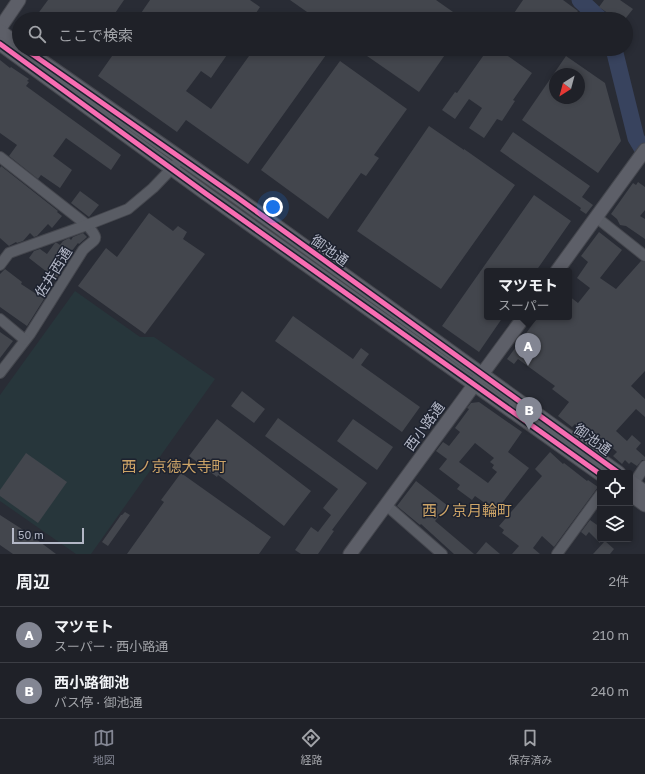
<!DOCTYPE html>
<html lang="ja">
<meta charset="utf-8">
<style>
:root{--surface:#1f2128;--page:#272930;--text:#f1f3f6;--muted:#a1a3a8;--line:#3c3e45;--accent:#838693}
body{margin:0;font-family:"Golos Text","Noto Sans JP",sans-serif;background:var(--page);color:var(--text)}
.controls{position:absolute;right:12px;bottom:12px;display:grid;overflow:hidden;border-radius:4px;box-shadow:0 2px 6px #0003}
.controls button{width:36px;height:36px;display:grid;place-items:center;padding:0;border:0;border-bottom:1px solid var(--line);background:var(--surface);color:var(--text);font:20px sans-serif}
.compass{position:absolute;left:549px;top:68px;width:36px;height:36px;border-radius:50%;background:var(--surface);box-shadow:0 2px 6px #0003;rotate:216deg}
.scale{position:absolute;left:12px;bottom:10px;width:72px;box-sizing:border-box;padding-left:4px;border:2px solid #b3b7c6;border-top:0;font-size:11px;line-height:14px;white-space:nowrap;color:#b3b7c6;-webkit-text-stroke:3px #1d222f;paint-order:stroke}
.you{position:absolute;left:273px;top:207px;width:14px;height:14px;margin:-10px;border:3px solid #fff;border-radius:50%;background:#1a73e8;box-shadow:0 0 0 6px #1a73e833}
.badge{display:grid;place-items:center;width:26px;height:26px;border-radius:50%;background:var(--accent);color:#fff;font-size:13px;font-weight:700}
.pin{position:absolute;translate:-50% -33px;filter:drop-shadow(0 1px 2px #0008)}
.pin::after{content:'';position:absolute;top:21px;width:14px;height:12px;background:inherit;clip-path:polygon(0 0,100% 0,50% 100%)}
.popup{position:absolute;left:484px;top:268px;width:88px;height:52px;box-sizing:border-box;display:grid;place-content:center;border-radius:4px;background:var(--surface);filter:drop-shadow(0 1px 3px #0005);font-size:13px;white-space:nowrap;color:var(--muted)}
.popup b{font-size:15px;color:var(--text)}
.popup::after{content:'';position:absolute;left:50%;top:100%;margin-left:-8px;border:8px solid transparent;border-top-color:var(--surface)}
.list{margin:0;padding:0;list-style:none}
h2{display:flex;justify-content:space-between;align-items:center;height:52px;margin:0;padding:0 16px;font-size:17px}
h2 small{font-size:13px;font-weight:400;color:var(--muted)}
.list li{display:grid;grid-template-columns:26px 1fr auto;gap:12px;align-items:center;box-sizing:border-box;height:56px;padding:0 16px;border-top:1px solid var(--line)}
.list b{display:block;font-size:15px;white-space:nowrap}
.list p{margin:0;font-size:13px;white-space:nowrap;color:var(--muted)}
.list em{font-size:13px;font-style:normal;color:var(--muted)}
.icon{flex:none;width:22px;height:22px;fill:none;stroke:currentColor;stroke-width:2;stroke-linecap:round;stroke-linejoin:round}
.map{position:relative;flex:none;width:645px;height:554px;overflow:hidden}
.search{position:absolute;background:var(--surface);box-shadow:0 2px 6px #0003;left:12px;right:12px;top:12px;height:44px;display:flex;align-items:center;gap:10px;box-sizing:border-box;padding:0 14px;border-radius:22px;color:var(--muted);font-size:15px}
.sheet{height:164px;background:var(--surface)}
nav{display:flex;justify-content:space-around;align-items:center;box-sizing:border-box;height:56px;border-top:1px solid var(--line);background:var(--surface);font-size:11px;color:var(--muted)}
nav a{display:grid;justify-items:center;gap:2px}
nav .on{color:var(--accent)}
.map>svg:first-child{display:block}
</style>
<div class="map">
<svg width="645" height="554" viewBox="0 0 645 554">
<rect width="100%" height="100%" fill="#292c35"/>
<polygon fill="#27363b" points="75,291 140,337 154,337 215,379 91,554 76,554 0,501 0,395"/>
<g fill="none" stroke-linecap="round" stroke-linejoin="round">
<g stroke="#38435e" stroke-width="17">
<polyline points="580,0 600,19"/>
<polyline points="614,49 636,138 645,153"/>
</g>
</g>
<g fill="#43464d" fill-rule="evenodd">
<polygon points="48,0 124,0 111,19 34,19"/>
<polygon points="150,0 250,0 260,7 252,19 137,19"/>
<polygon points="290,0 436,0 463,19 317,19"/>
<polygon points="523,0 563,0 578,11 572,19 510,19"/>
<polygon points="604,0 620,0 633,9 625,19 611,19 607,16 609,14 599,7"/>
<polygon points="117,49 231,49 211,78 201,71 186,91 211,109 254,49 318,49 326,55 248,164 186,120 177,132 98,76"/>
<polygon points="357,49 449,49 419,92"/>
<polygon points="488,49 498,49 532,73 513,100 515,101 502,121 497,119 484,138 469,128 482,108 469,99 455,119 442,110 455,92 457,93"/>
<path d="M 566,56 L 605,83 L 621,141 L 598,173 L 522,120 ZM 555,74 L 579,74 L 579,98 L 555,98 Z"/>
<polygon points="0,60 10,68 11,67 29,79 27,81 29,82 26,86 121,155 111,170 66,138 53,156 72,170 60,188 41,175 38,179 9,156 17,145 0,133"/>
<polygon points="340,61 407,109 374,155 379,158 366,176 361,173 328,219 261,170"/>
<polygon points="429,126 464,150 464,149 515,185 441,289 357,231"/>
<polygon points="513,132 590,186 582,197 593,205 586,214 580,210 581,208 500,151"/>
<polygon points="1,166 58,211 57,212 62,216 52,228 48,224 37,236 34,237 30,233 23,241 17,243 16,242 9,246 0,238 0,168"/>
<polygon points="638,182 645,187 645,210 640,216 645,219 645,239 626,226 620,225 617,219 611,214 633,183 636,185"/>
<polygon points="80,191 99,205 89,217 71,203"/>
<polygon points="534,195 571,221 536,271 487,271 487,317 503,317 479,352 442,326"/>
<polygon points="149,213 173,231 178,226 187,232 183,239 205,254 145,334 78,286 106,248 117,257"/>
<polygon points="599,232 622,250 600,278 616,289 641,261 645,262 645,371 631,386 645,399 645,417 636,409 616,431 627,441 632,435 641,443 636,449 645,457 645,460 642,460 637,466 631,462 629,464 625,460 622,464 613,456 617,452 606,442 601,448 575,424 572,427 558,416 569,402 552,389 555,386 518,359 514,364 507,359 538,317 569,317 569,296 578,303 590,288 577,278 588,262 581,256"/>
<polygon points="83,233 87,237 79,244 78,243 71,252 70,251 60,263 64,266 56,279 29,258 34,251 40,249 47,254 55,243 57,243 60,245 63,241 69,238 71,240 73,237"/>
<polygon points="5,269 22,282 21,284 44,299 27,326 0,307 0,274"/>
<polygon points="293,316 353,359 361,348 369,354 361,365 420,407 402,432 275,341"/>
<polygon points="0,332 13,341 0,358"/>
<polygon points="242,391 265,409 254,423 231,406"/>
<path d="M 479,402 L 522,432 L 508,452 L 529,468 L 496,511 L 475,496 L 472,500 L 457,489 L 460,485 L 439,469 L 447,459 L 436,451 L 443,442 L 449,446 L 460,432 L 455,428 L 469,409 L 467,408 L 471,403 ZM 475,443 L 494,458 L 490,462 L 494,465 L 492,468 L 497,472 L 488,483 L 459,462 Z"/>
<polygon points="278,418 367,483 332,530 334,531 318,554 301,554 295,550 311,527 318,532 331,515 323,508 338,489 265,436"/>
<polygon points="217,419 311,491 284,526 218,475 217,477 189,456"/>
<polygon points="353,419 393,447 377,470 337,441"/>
<polygon points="550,452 563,464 564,463 587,481 588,480 598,487 554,547 542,536 533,548 540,554 512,554 519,546 502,533 504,530 499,526 542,476 535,469"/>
<polygon points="26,453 67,482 38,523 0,496 0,490"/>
<polygon points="181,473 271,537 259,554 127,554 164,502 161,500"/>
<polygon points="416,481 448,506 435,521 474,554 454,554 421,524 420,525 397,506"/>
<polygon points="125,512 130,515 108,546 102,542 121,515 122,515"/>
<polygon points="0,515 28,533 56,554 13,554 0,545"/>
<polygon points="590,520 600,527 600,543 589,532 586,536 581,532"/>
<polygon points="605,541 614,549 610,554 593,554"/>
<polygon points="486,542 500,554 476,554"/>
</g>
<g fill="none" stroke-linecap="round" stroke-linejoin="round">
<defs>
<g id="street">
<path d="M 0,157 L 87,225 C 102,242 94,238 83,250 L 30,334 L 0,373"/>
<polyline points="596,217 645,256"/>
<polyline points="0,265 9,253 87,225 128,209 153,188 176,164"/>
<polyline points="0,319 25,340"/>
<polyline points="630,489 645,466"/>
<polyline points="386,505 442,554"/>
<polyline points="557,554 600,495"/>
</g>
<g id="secondary">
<polyline points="0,28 19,0"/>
<polyline points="0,31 19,45"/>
<polyline points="0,44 205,193 600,474"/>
<polyline points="25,49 238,198 619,473"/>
<polyline points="557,271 645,150"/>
<polyline points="630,481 645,492"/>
<polyline points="630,494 645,505"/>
<polyline points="350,554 524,317"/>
</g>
</defs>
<use href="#street" stroke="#45474e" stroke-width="12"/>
<use href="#secondary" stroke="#45474e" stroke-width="15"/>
<use href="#street" stroke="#595c64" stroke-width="10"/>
<use href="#secondary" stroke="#5d5f68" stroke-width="13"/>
<defs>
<g id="cycleway">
<polyline points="0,44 205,193 600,474"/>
<polyline points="25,49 238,198 619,473"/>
</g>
</defs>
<use href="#cycleway" stroke="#1d222f" stroke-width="8"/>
<use href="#cycleway" stroke="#f96db3" stroke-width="5"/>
</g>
<g text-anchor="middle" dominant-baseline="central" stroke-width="3" stroke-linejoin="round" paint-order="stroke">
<g font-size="14" fill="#b3b7c6" stroke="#1d222f">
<text transform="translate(330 250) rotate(36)">御池通</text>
<text transform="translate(53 272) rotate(-58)">佐井西通</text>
<text transform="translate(424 426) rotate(-54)">西小路通</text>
<text transform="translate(593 439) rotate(36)">御池通</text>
</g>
<g font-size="15" fill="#cda467" stroke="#1d222f">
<text x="174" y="466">西ノ京徳大寺町</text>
<text x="467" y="510">西ノ京月輪町</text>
</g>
</g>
</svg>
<div class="controls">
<button><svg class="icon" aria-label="locate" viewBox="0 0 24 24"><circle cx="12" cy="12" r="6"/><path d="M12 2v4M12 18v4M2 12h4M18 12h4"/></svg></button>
<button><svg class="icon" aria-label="layers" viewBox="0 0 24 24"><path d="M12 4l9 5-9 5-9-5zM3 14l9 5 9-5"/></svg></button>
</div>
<svg class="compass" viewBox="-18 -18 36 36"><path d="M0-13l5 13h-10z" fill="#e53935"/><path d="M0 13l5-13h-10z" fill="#a1a3a8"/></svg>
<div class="scale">50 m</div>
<div class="you"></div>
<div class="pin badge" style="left:528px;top:366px">A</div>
<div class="popup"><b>マツモト</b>スーパー</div>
<div class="pin badge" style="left:529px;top:430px">B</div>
<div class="search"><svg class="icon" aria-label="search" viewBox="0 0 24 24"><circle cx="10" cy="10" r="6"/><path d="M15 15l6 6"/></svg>ここで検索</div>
</div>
<section class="sheet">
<h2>周辺<small>2件</small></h2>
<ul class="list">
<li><span class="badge">A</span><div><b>マツモト</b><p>スーパー · 西小路通</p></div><em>210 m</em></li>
<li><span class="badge">B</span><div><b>西小路御池</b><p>バス停 · 御池通</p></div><em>240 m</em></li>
</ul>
</section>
<nav>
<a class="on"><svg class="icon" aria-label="map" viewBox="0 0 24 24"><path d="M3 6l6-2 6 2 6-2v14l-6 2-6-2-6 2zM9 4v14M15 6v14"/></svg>地図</a>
<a><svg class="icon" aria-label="directions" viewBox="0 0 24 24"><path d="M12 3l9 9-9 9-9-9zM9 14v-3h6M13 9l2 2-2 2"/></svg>経路</a>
<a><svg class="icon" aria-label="saved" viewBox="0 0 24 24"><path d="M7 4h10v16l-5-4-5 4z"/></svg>保存済み</a>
</nav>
